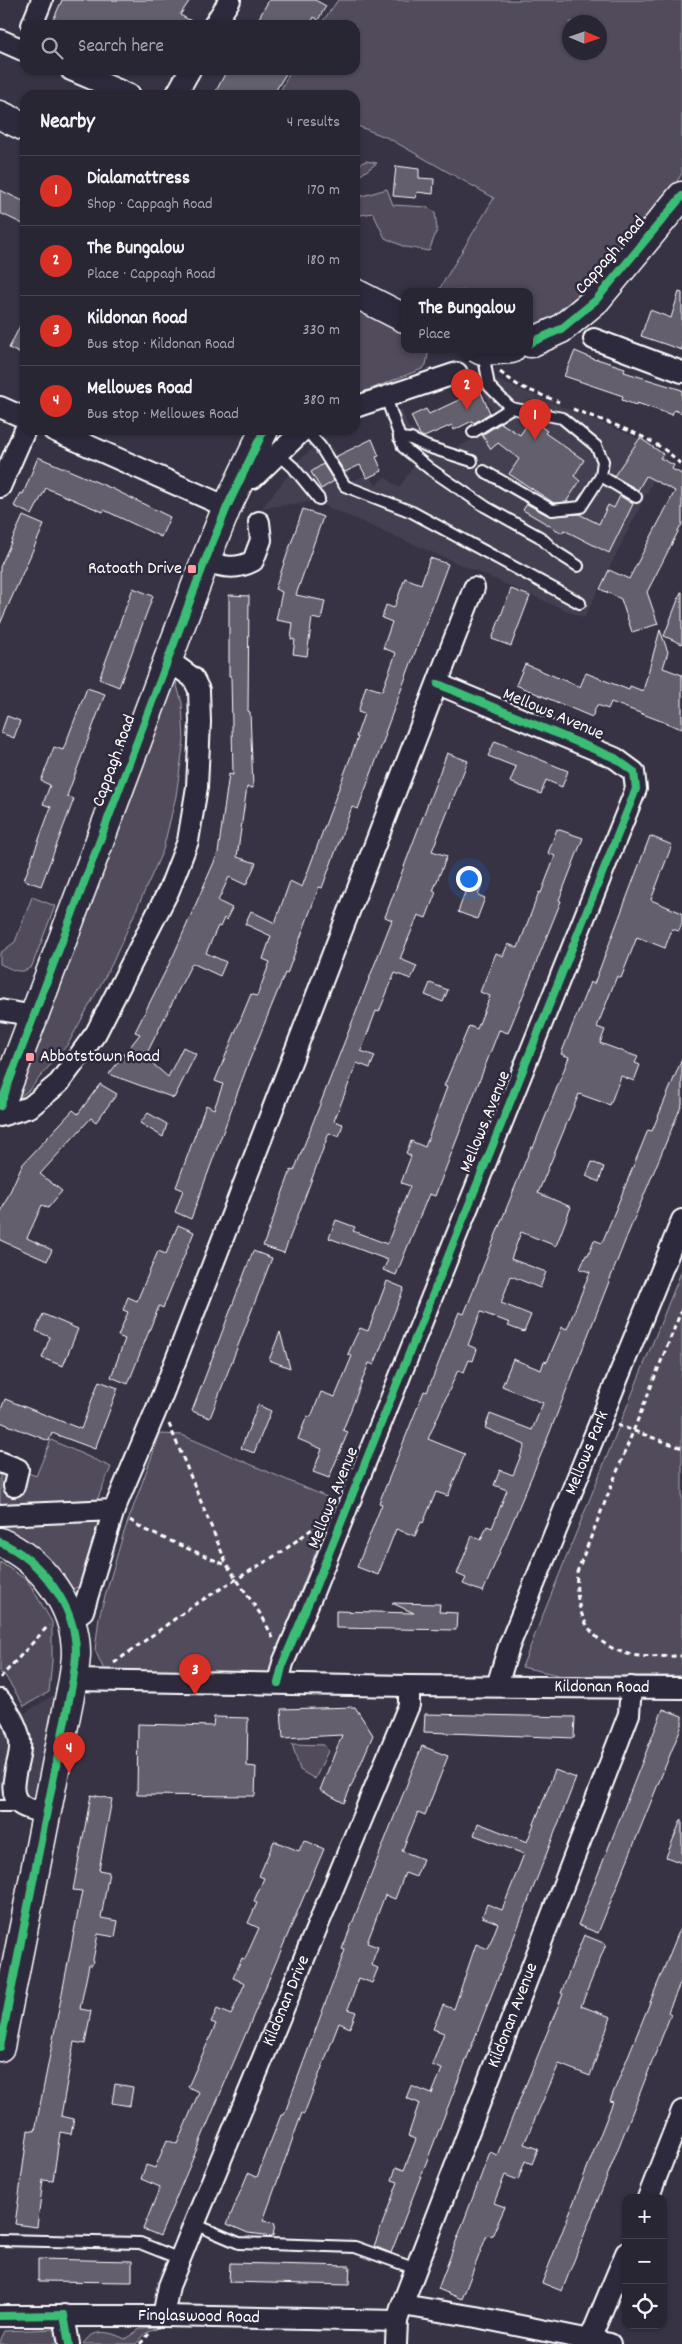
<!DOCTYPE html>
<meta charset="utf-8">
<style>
:root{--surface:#292634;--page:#353240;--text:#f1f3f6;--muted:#a5a5ac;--line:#45434f;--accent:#d93025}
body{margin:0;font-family:Dekko,sans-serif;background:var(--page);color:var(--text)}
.controls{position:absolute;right:15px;bottom:15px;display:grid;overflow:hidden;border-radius:10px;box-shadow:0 1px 4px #0004}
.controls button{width:45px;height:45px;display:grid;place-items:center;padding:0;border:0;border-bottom:1px solid var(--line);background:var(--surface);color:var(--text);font:25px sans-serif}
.compass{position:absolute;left:562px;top:15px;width:45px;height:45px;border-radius:50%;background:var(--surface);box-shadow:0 1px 4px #0004;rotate:92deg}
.you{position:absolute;left:468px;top:878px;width:18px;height:18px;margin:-12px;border:4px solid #fff;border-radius:50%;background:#1a73e8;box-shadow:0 0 0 8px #1a73e833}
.badge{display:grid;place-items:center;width:32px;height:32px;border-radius:50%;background:var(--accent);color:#fff;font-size:16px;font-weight:700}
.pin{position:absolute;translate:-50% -41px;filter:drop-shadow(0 1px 2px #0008)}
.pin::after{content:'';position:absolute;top:26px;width:18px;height:15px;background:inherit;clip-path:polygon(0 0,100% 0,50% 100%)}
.popup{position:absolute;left:401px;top:288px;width:132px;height:65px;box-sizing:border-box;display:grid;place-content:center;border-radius:10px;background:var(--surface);filter:drop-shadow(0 1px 4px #0005);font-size:16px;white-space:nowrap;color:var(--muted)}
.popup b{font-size:19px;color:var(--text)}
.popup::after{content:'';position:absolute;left:50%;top:100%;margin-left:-10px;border:10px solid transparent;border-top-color:var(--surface)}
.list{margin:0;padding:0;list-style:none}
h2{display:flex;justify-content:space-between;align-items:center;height:65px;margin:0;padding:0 20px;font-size:21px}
h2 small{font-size:16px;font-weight:400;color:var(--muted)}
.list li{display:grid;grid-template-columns:32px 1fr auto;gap:15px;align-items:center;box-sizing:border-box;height:70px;padding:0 20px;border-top:1px solid var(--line)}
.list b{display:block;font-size:19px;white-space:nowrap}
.list p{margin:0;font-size:16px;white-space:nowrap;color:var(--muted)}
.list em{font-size:16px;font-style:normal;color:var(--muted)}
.icon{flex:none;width:28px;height:28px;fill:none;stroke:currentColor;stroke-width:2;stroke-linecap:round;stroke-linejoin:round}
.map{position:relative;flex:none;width:682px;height:2344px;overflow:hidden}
.search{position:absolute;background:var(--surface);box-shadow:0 1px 4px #0004;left:20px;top:20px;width:340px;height:55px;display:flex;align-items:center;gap:12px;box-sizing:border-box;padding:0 18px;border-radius:15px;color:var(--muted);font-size:19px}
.panel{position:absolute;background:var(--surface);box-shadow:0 1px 4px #0004;left:20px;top:90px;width:340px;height:345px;border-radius:15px}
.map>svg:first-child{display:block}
</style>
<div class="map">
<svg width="682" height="2344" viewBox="0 0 682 2344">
<rect width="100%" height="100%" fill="#373345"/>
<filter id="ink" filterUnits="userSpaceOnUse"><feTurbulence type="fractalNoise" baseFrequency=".02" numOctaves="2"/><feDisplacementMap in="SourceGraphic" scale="10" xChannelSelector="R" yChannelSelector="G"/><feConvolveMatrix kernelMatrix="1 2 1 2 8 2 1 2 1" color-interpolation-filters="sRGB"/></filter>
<g filter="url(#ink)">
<g fill="#444051">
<polygon points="495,379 638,438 666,455 584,618 314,501 262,508 290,473 295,463 326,438 352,481 368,474 376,485 385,477 399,488 416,463 392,440 386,412 402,410 408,427 445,447 456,448 499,426 479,381"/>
<polygon points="0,1689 25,1713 62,1690 45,1797 33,1805 0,1803"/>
</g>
<g fill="#514c5c" stroke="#a8a6ae" fill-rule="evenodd">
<path d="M 338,0 L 682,0 L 682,173 L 666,200 L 592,284 L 533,332 L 530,333 L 530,291 L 438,291 L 494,198 L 388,138 L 355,125 L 355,95 L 279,94 L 291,70 L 355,70 L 355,25 L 320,25 ZM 570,22 L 600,22 L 600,52 L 570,52 Z"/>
<polygon points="366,161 377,163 358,177 355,191 355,166"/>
<polygon points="387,189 393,205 426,207 435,212 437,230 429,251 405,247 385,238 373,213 355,216 355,198"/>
<polygon points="355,308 404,328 404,349 429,349 426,365 422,369 355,395"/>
<polygon points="174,675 182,703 184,740 176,796 163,850 112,964 68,1044 29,1090 8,1106"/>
<path d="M 32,897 L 55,906 L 32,966 C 21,976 12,969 0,964 L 0,953 L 15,942 Z"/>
<polygon points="682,1270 682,1676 562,1676 522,1667"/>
<polygon points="160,1434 182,1435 336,1501 267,1676 105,1672 95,1650 99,1617 123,1535"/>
<polygon points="51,1440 111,1467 97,1500 99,1525 81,1586 72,1589 63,1602 0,1541 0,1462 36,1476"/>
<polygon points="0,1562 28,1581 52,1622 52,1661 49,1692 24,1706 4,1674 0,1674"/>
<polygon points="292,1744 324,1745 328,1751 315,1779 300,1770"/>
<path d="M 159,2328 L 146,2333 L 136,2344 L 83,2344 C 93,2328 109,2331 125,2339 L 140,2329 Z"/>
<polygon points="56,2329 61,2344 0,2344 0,2339 4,2331"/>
</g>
<g fill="#635f6d" stroke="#fff">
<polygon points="62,0 190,0 180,15 199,25 51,25"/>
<polygon points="269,0 315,0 326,6 318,20 314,17 310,25 255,25"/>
<polygon points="227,70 288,70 273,95 214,95"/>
<polygon points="396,166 419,169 419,178 434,179 433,194 417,192 416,198 393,196"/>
<polygon points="0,190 25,202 25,225 0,213"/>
<polygon points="679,292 682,293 682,350 641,336 650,310 671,318"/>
<polygon points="25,316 25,356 9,348"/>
<polygon points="575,351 596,360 597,359 625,368 624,372 682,390 682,413 674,410 672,415 637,403 636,405 622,400 623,396 564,376"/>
<polygon points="480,390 490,413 474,423 472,421 454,430 452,425 424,437 420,435 411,416 426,409 429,414"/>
<polygon points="531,419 547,431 545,433 584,460 574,476 580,481 566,502 554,503 509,474 519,459 498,443 491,449 482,435 501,423 520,435"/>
<polygon points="640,438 663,454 660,458 674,465 672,469 682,474 682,524 647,592 658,624 632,632 621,599 600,589 609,570 629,579 675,491 646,476 638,490 614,476"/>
<polygon points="372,439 379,456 376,457 382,471 367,478 360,465 345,472 335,457"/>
<polygon points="38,457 113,489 170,517 161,537 104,510 103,512 46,488 32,515 14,506 21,493 23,494"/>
<polygon points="323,464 334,481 321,489 311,472"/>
<polygon points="620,496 633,504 609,553 564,530 562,533 523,510 527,504 549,516 579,514 599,524 608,505 614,508"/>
<polygon points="303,509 323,517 296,595 325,601 321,620 312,618 307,656 293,654 295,640 291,639 293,623 276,620 282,592 275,589"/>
<polygon points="23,516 44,525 0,624 0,567"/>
<polygon points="430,558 448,564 385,733 386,734 358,809 352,807 322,888 319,887 287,974 285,973 248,1064 191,1219 175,1212 183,1190 176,1187 206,1105 214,1109 223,1084 215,1081 251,994 257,996 270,962 263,959 271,936 245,924 251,911 275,923 290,881 302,887 358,737 356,737 364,714 358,712 366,686 382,691 396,653 383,648 392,622 382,618 386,605 394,608 405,578 421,584"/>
<polygon points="133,588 153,596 119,687 99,679"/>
<polygon points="511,589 530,596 511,646 492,639"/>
<polygon points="681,592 682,592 682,644 664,636"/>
<polygon points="229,595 249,596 248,711 250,712 253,788 247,787 237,857 256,863 246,885 229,877 218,901 232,908 226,920 224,918 220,927 218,926 206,953 226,962 220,976 192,963 145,1057 168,1077 183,1047 196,1054 174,1098 109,1074 140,1034 135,1032 174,954 218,853 229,774 233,775 231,676 229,676"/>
<polygon points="660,630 668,652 663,668 682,675 682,729 611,702 608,709 597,705 592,717 516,685 525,664 580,687 586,673 629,690 630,686 643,691"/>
<polygon points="87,688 105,694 67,796 74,799 41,886 24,880 51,807 43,804 50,785 41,781 54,747 63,750"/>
<polygon points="7,716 20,721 14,738 1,733"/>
<polygon points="495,741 568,771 562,787 546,780 541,794 510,782 516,767 488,756"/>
<polygon points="447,753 468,761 432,851 447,856 433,891 436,892 426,918 418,915 400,959 417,966 411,979 395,973 379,1012 376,1011 361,1051 375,1056 370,1068 357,1063 334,1121 343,1124 339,1137 329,1133 284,1253 263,1246 291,1170 294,1171 392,920 385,917"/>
<polygon points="557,829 583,838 559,900 561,901 508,1033 499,1030 435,1196 429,1194 396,1275 383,1270 388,1260 329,1238 336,1220 355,1227 353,1231 387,1244 410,1186 401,1183 411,1156 406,1153 411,1141 425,1147 447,1087 444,1086 469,1026 477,1029 490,996 480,992 496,953 503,956 508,944 518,948 539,892 541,893 555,856 548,853"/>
<polygon points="650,836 672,845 651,900 682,913 682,923 679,931 672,929 665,948 637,937 621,978 617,976 597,1027 605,1030 600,1043 638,1057 635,1063 640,1065 634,1081 621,1076 610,1105 579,1094 538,1193 571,1207 556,1246 521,1232 511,1259 546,1272 540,1288 511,1276 501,1303 531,1315 524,1332 508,1326 510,1323 481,1312 468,1345 477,1349 473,1361 469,1360 464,1372 458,1370 428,1439 465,1454 448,1496 436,1492 423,1523 421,1522 415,1536 396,1529 378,1575 357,1567 382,1504 379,1503 424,1391 427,1392 459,1312 464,1314 531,1147 533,1148 569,1057 561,1054 590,982 594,984"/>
<polygon points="469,881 482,885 478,895 485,898 477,919 458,912"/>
<polygon points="430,983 448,990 443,1002 425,995"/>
<polygon points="682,1059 682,1104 627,1236 542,1452 483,1592 463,1584 466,1578 457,1574 472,1536 481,1540 487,1526 492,1528 507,1490 494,1485 500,1470 513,1475 525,1445 485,1428 490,1414 532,1430 543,1403 502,1386 513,1359 541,1370 544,1361 547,1362 562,1327 567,1329 590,1272 580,1269 586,1255 588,1255 594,1240 602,1243 648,1130 652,1131"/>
<polygon points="100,1084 117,1094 96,1122 91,1118 40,1174 62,1191 48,1208 42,1205 27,1238 52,1250 47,1261 0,1240 0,1214 22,1165 73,1110 78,1114"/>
<polygon points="148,1113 167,1124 163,1137 140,1123"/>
<polygon points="592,1162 604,1167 599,1182 586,1176"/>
<polygon points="178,1225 194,1232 163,1308 159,1306 128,1384 111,1377 125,1339 118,1336 128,1312 123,1310 128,1297 137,1301 158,1251 166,1254"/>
<polygon points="253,1251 272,1258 210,1418 192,1411"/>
<polygon points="387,1281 404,1288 374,1365 369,1363 343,1430 348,1432 329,1478 313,1472 322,1449 298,1439 307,1416 311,1417 321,1392 335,1397 352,1356 348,1354 354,1340 360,1328 368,1331"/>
<polygon points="43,1314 78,1329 63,1366 42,1358 50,1337 36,1331"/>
<polygon points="280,1332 290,1368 269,1360"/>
<polygon points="99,1381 118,1388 95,1449 52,1433 49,1441 0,1422 0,1412 5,1399 81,1429"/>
<polygon points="258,1405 271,1411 254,1453 241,1448"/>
<polygon points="392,1603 440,1604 439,1612 457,1613 456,1630 336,1628 336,1611 414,1613"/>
<polygon points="355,1707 373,1735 344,1803 320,1790 342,1735 283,1738 281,1709"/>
<polygon points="663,1709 682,1716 682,1725 598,1933 578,1925"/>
<polygon points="425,1714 575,1717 574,1738 424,1732"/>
<polygon points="214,1717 248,1718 247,1766 256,1767 255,1796 137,1795 138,1724 213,1726"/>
<polygon points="422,1746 448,1756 425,1815 418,1812 402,1851 423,1859 416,1877 405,1873 395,1899 385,1895 367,1943 378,1947 371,1965 378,1968 372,1983 359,1978 348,2009 356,2012 350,2028 339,2023 304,2114 302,2113 263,2221 275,2223 273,2236 248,2233 227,2224 248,2173 257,2177 281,2115 284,2115 345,1950 342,1949"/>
<polygon points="555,1770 576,1778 391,2253 374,2246 398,2182 392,2180 396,2167 404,2170 416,2139 408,2136 419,2103 406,2098 411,2086 432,2094 442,2069 432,2065 444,2033 433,2029 443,2005 454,2009 476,1944 488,1949 498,1923 482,1917 487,1904 502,1910 524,1854 474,1835 478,1823 527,1842"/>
<polygon points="91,1795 112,1799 99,1870 109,1872 101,1918 118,1921 115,1937 98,1934 92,1965 89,1965 80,2009 91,2011 85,2044 74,2042 61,2116 74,2119 71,2134 60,2132 53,2181 43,2180 37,2227 15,2224 28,2130 35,2131 82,1891 73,1890"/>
<polygon points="681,1820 682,1820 682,1863 666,1857"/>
<polygon points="304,1840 324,1849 160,2236 143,2229 160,2187 141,2179 146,2165 155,2168 167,2140 177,2144 199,2092 188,2087 216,2024 211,2022 217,2009 231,2015 245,1983 233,1978 242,1958 245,1959 259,1928 248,1923 257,1903 254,1901 264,1878 259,1876 274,1841 299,1851"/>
<polygon points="682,1924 682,1979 668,2012 671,2014 562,2291 542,2283 613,2102 610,2101 611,2098"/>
<polygon points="584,1935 606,1944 581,2006 611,2017 590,2076 559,2064 524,2144 538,2149 532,2164 525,2161 518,2180 505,2175 494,2203 505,2207 492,2236 487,2235 462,2299 438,2289 490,2152 497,2155 563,1994 561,1993"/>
<polygon points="115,2084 133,2087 130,2106 112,2103"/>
<polygon points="38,2259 132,2261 132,2282 38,2281"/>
<polygon points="230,2263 350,2266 349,2285 229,2282"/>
</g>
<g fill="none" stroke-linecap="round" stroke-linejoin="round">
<defs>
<g id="lane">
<polyline points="483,352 489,386 511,408 562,418 596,446 603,461 601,476 636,497"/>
<polyline points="386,397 403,447 430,469 486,507 540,537 556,552 578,566"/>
<polyline points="306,430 320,446 345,486 412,512 580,603"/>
<polyline points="473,432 511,408"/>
<polyline points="399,438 411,439 428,447 472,461"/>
<polyline points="278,454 293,467 319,499"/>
<polyline points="484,471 552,510 581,507 601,476"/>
<polyline points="0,1806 21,1806"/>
<polyline points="194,2224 239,2243 355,2247 416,2269"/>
<polyline points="0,2240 140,2243 180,2259"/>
</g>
<g id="street">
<polyline points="32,25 42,0"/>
<polyline points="214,25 230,0"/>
<polyline points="0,40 25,51"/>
<polyline points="71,70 130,95"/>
<polyline points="176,95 190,70"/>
<polyline points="594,339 682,372"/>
<polyline points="0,407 25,418"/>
<polyline points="355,407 457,373"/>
<polyline points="53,430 227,507"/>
<polyline points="243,474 253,478 303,430"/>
<polyline points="0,487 25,430"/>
<path d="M 205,561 C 223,567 236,570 253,561 L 261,540 L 259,522"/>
<polyline points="0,1010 35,1016"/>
<polyline points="0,1116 30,1107 59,1083 96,1033 169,890 188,841 197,787 200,722 199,690 193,678 168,660"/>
<polyline points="0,1462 18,1469 14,1486"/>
<polyline points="0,1515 114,1510"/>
<polyline points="70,1620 83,1611 114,1510 160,1401 474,588"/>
<path id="s1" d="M 73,1680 L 409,1686 L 682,1688"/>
<polyline points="278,1683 283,1663 314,1590 636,789 634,772 615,758 438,684"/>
<path id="s2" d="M 497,1686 L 509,1646 L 682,1220"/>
<path d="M 0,1700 C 9,1712 18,1726 20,1741 C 23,1760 3,1790 21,1805 C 27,1809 39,1811 46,1815"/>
<polyline points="648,2198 682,2111"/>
<polyline points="402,2305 476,2317 610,2344"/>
<polyline points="64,2315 69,2344"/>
<path id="s3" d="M 0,2316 L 163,2316 L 397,2321"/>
<path id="s4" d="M 163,2316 L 169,2286 L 188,2239 L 409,1705 L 409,1686"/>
<path id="s5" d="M 396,2344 L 397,2321 L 402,2305 L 629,1714 L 631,1687"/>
<polyline points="588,2344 626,2253"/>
</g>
<g id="secondary">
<polyline points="0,115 25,127"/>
<polyline points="355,293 404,318"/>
<polyline points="530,343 561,329 596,300 682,196"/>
<polyline points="478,349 482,351 511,349"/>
<polyline points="0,1106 205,561 227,507 264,430"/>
<path d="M 0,1542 C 42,1561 76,1606 76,1653 C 76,1662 74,1671 73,1680 L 0,2047"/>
</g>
</defs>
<use href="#lane" stroke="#fff" stroke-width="14"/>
<use href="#street" stroke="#fff" stroke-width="24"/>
<use href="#secondary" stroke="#fff" stroke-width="31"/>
<g stroke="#fff" stroke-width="3" stroke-dasharray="5 4" stroke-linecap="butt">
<polyline points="500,372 519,386 559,402"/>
<path d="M 573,409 C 607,423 659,437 682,466"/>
<path d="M 682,1309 L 577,1572 C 574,1614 589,1645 632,1655 C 647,1658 666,1656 682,1656"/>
<polyline points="169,1424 227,1565 263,1618 274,1640"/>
<polyline points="617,1425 682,1448"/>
<polyline points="130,1520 145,1530 226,1565"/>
<polyline points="114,1663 194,1605 283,1551 321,1522"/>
<polyline points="0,1678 49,1625"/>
<polyline points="140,2344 149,2334"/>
</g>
<use href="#lane" stroke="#2f2a3d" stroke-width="10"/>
<use href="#street" stroke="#2f2a3d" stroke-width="20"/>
<use href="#secondary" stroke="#2f2a3d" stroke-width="28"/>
<defs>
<g id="cycleway">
<polyline points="530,343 561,329 596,300 682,196"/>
<polyline points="0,1106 205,561 227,507 264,430"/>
<path d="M 0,1542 C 42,1561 76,1606 76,1653 C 76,1662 74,1671 73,1680 L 0,2047"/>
<polyline points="278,1683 283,1663 314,1590 636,789 634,772 615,758 438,684"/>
<polyline points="0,2316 64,2315 69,2344"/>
</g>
</defs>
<use href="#cycleway" stroke="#2f2a3d" stroke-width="11"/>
<use href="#cycleway" stroke="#3abd76" stroke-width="8"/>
</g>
</g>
<g fill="#ff9aa2" stroke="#2f2a3d" stroke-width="2">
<rect x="187" y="564" width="10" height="10" rx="2.5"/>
<rect x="25" y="1052" width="10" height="10" rx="2.5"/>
</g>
<g text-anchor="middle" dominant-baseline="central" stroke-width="5" stroke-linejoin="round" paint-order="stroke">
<g font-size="18" fill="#fff" stroke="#2f2a3d">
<text transform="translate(611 256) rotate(-49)">Cappagh Road</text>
<text transform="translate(553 715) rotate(23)">Mellows Avenue</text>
<text transform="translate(115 761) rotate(-70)">Cappagh Road</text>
<text transform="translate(486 1122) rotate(-68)">Mellows Avenue</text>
<text stroke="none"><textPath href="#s2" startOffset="250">Mellows Park</textPath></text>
<text transform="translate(334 1498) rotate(-68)">Mellows Avenue</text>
<text stroke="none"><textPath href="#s1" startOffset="529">Kildonan Road</textPath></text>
<text stroke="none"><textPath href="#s4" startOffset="339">Kildonan Drive</textPath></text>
<text stroke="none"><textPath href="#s5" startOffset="350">Kildonan Avenue</textPath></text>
<text stroke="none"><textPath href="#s3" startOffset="199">Finglaswood Road</textPath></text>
</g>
<g font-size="18" fill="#fff" stroke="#2f2a3d" text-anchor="end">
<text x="182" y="569">Ratoath Drive</text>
<text x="40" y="1057" text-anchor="start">Abbotstown Road</text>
</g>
</g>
</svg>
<div class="controls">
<button>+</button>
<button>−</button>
<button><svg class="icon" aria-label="locate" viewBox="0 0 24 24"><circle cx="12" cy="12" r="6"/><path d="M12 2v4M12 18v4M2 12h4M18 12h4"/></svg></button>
</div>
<svg class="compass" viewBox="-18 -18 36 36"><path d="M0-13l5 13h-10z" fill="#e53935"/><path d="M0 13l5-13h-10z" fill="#a5a5ac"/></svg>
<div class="you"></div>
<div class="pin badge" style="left:535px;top:440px">1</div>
<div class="pin badge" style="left:467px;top:410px">2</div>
<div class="popup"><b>The Bungalow</b>Place</div>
<div class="pin badge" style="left:195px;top:1695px">3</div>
<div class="pin badge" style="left:69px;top:1773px">4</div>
<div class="search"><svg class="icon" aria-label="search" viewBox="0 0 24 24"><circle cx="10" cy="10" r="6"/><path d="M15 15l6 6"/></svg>Search here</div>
<section class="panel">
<h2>Nearby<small>4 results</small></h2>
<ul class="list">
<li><span class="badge">1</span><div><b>Dialamattress</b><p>Shop · Cappagh Road</p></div><em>170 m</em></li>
<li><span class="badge">2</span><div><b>The Bungalow</b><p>Place · Cappagh Road</p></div><em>180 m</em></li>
<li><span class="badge">3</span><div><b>Kildonan Road</b><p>Bus stop · Kildonan Road</p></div><em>330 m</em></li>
<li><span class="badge">4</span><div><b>Mellowes Road</b><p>Bus stop · Mellowes Road</p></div><em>380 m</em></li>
</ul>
</section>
</div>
